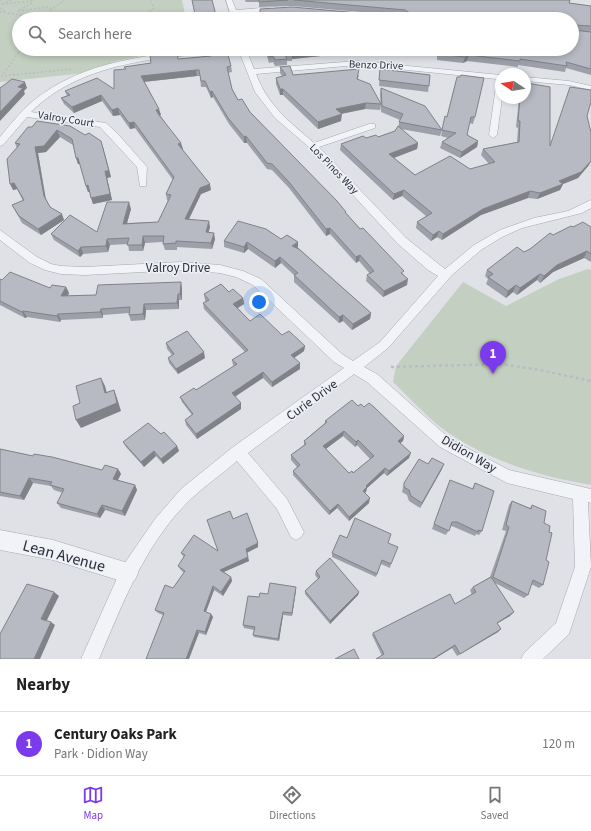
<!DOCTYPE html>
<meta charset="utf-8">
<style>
:root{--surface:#fff;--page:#f6f6f6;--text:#222;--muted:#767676;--line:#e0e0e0;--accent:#7c3aed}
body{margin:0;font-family:"Source Sans 3",sans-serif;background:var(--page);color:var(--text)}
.compass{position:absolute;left:495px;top:68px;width:36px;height:36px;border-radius:50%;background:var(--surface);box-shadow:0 2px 6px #0003;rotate:282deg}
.you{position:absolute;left:259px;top:302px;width:14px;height:14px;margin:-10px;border:3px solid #fff;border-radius:50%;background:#1a73e8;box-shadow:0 0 0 6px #1a73e833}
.badge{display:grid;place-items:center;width:26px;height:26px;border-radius:50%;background:var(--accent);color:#fff;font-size:13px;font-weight:700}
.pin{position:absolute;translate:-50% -33px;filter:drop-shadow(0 1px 2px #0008)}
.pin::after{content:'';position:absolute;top:21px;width:14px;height:12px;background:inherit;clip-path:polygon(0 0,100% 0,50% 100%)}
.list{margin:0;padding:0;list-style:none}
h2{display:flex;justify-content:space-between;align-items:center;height:52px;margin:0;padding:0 16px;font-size:17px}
h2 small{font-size:13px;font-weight:400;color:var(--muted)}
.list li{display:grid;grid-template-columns:26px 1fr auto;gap:12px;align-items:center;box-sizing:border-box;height:64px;padding:0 16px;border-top:1px solid var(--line)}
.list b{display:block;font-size:15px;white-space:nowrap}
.list p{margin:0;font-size:13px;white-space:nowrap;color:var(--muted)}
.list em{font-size:13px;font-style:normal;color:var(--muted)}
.icon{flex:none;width:22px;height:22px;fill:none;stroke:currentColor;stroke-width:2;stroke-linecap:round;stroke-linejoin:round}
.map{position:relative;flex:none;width:591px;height:659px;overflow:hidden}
.search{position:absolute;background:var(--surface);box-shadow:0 2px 6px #0003;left:12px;right:12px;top:12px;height:44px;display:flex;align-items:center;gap:10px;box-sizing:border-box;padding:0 14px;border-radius:22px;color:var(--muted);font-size:15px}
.sheet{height:116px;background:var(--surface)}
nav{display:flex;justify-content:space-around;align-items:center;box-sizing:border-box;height:56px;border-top:1px solid var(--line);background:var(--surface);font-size:11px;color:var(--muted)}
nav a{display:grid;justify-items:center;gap:2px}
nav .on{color:var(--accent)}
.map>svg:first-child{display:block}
</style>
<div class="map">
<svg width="591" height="659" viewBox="0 0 591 659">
<rect width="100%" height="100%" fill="#dfe1e7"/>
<g fill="#c3d0c1">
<polygon points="0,0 182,0 186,19 19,19 19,49 139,49 140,56 116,61 85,73 0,82"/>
<path d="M 588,269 L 591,270 L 591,485 C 537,476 483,459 439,426 C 423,413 408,396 393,382 L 396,366 L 463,282 L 506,306 L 559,279 Z"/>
</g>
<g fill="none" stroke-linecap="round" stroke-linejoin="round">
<defs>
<g id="minor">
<polygon points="226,0 232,0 236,10 275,7 278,9 275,11 238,14 240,19 232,19"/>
<path d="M 214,49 L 246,49 L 254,69 L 357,61 L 501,75 L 502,98 L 497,135 L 493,138 L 489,135 L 497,79 L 357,65 L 256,74 C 269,107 288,120 314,143 L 369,124 L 375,124 L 375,128 L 319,147 L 406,238 L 445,269 L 474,245 L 500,230 L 534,218 L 568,211 L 591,200 L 591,208 L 582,213 L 522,228 L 502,237 L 481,250 L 452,275 L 388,348 L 364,367 L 377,374 L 450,439 L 509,470 L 591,489 L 591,503 L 588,502 L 591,567 L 569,634 L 543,659 L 521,659 L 524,653 L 556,623 L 575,567 L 573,499 L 507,483 L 440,447 L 367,382 L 354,374 L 248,453 L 287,499 L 304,532 L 301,537 L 296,540 L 291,537 L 277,509 L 237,461 C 222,474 206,485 192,498 C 146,541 123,603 99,659 L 81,659 L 122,567 L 155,519 L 181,489 L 233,447 L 344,368 L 334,362 L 253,285 L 236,277 L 220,273 L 181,270 L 85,275 L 61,274 L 45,270 L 30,263 L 0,240 L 0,230 L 37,257 L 51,264 L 61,266 L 85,267 L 181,262 L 220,265 L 243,271 L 261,279 L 342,354 L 353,361 L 380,342 L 438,276 L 428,270 L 398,244 L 310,148 L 275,118 L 255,92 L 239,51 C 169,57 84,59 31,112 L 106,123 L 118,134 L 147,167 L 146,186 L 140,186 L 137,167 L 100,127 L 27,117 L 3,145 L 0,146 L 0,137 C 10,125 20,112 33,101 C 83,60 153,54 214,49 Z"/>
<polygon points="525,77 569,81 591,86 591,90 569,85 525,81"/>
</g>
<polygon id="tertiary" points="0,530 53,540 128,563 135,566 138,573 135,580 128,583 53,560 0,550"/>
</defs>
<use href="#minor" stroke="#a5a8b1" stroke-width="1"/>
<use href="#tertiary" stroke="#a5a8b1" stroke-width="1"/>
<g stroke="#b9bcc2" stroke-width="1.5" stroke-dasharray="2 2" stroke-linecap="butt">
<polyline points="0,0 2,0"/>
<polyline points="11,0 1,4 32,1 32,3 18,11 47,7 50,8 50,11"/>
<polyline points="0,8 6,12"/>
<polyline points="0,12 41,18 88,14 100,19"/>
<polyline points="41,18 64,0"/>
<polyline points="140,19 154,8 150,0"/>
<polyline points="21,49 2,76 73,69"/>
</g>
<polyline stroke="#b9bcc2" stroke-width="2.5" stroke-dasharray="3 3" stroke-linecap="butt" points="391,367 502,364 540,370 591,381"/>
<use href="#minor" fill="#f1f3f6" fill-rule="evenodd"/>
<use href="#tertiary" fill="#f1f3f6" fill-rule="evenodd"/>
</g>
<g fill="#9da0a8" fill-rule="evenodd">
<polygon points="245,0 570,0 569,3 591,6 591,32 582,31 591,32 591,75 566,68 565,72 518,65 518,67 467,61 463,63 437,60 437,54 349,53 292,59 292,61 287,61 287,65 275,66 273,62 269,63 265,49 572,49 572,19 256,19 256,17 395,15 292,6 259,7 259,2 246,2"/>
<polygon points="209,49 220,55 231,66 232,72 228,73 232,89 238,100 250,112 404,275 407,285 383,297 366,281 367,275 370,274 359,261 356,263 330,234 326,236 289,188 272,170 267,169 247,143 244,143 229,124 213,97 211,98 206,87 201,87 200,76 197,76 144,82 161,115 160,115 183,149 182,149 211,190 201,194 189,219 210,227 208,232 215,239 212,249 177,247 177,250 165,250 163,244 163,242 145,243 143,251 129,251 128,244 110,245 108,252 83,254 80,257 54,240 51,234 97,232 131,209 127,223 158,222 168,201 167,200 166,194 173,180 135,128 130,129 120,115 113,116 102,101 74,113 64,104 61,98 67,96 65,91 114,89 125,69 124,67 179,59 210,56"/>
<polygon points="280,67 293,75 359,75 358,79 381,104 380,110 365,109 341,114 341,121 318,129 283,95 280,95 276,84 276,78 282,76 280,73"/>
<polygon points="380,69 430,75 428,92 379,86"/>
<polygon points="457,77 475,117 473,124 469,123 467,135 478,141 477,147 460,158 440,148 442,142 448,138 441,136 445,116 447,117"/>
<polygon points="527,83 550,145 587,116 589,165 578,178 563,184 560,190 537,199 528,198 481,215 442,240 437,237 431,241 416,228 417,222 426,216 402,196 393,200 340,150 341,144 366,138 378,137 395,131 398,127 400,120 381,112 380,94 381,88 442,130 440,136 401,129 418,143 417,149 394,158 415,175 470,169 489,164 481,155 483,149 517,142 518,128 516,127 519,98 525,98 526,87"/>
<polygon points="37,121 103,147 111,177 107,178 112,200 93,204 90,192 88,192 86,186 80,164 78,164 76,158 73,145 60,137 46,152 38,153 46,199 50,207 64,220 41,235 22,223 12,205 23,201 17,189 13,190 17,148 15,143 32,127"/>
<polygon points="573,227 591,227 591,262 584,258 553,272 540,283 537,280 517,295 513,292 506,298 486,284 488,279 485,276 487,270 530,249 553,235"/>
<polygon points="281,239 298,248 371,313 370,319 352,330 343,321 339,323 294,282 294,275 281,263 275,268 248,249 244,253 224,247 224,241"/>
<polygon points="0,279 2,280 50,288 66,287 69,293 68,296 96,295 182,288 182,300 179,300 179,309 146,310 145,320 131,321 129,315 129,313 103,315 103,318 61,320 60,322 27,317 25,318 0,305"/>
<polygon points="229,292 243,298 244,304 238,308 250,321 305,346 304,351 294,358 300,369 272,387 263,378 241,392 235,397 241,403 241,409 197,439 186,425 185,420 192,415 182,402 180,397 196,390 234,366 233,365 232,360 245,352 204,309 203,303 206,302 205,300 204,294"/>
<polygon points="166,343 205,358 178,374 169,363 168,358 172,355 167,349"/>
<path d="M 358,406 L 364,407 L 404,436 L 403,441 L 400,443 L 409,458 L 387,476 L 384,473 L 367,488 L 366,492 L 365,493 L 369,503 L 349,521 L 337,508 L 329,515 L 293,475 L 293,471 L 297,467 L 291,460 L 291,455 L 304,445 L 304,441 L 325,423 L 325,421 ZM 343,436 L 355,447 L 357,445 L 370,459 L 353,473 L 349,473 L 326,449 Z"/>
<polygon points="123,442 177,446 179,451 163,464 156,456 144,467 126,447"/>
<polygon points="0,449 33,456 102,470 118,469 121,474 117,480 135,485 137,490 125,516 105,510 100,518 61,508 57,503 63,493 54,490 51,486 33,483 24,500 0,496"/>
<polygon points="428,464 442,469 420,508 409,501 407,495 402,492 403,488 404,483"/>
<polygon points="450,480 472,489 475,483 482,531 479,535 476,534 475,536 454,527 451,526 446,535 432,529 448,485"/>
<polygon points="512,501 530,508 532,505 544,523 549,532 546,560 543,585 539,588 531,584 528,595 524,598 495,583 510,616 497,623 498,632 457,656 452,648 434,659 376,659 382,656 372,635 373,633 455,604 472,595 470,590 473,587 490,577 506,531 502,530 509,505"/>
<polygon points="233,519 258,543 258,547 247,553 249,561 224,572 231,577 232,581 223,596 214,590 206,612 211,614 213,617 206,635 199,633 163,615 158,613 155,610 173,588 184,573 180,569 178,566 184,557 181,553 218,551"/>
<polygon points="347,538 388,543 391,564 390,568 381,564 376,577 332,557 332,553"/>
<polygon points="316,571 359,592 358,595 330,624 305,594 305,591 318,579 315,575"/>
<polygon points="296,590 292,616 283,615 279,641 254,637 253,635 254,630 244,628 243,625 268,594"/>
</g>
<g fill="#808288">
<polygon points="149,49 177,49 178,51 150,54"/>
<polygon points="332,49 349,49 349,53 292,59 291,53"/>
<polygon points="469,55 467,61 463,63 465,57"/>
<polygon points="196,70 197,76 142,82 141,76"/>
<polygon points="25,82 27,88 24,91 25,94 0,121 0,112 18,87"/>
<rect x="280" y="89" width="3" height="6"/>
<polygon points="212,91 213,97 211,98 210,92"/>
<polygon points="101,95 102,101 74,113 72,107"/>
<polygon points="366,103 365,109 335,115 336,109"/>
<polygon points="118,108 120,115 113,116 112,110"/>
<polygon points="159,109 161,115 158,116 156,110"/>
<polygon points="342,114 341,121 318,129 318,122"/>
<polygon points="134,122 135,128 130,129 129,123"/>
<polygon points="57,130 60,137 46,152 38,153 46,202 44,196 35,147"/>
<polygon points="246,136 247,143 244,143 244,137"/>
<polygon points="101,141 111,177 107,178 112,200 93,204 91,198 105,171"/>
<polygon points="478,141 477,147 460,158 462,152"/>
<polygon points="181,143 183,149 179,150 178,144"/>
<polygon points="418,143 417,149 388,160 389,154"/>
<polygon points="76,158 78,158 80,164 78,164"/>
<polygon points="591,161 589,165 578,178 563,184 560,190 537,199 540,193"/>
<polygon points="14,183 17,189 13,190 10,184"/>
<polygon points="210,184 211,190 201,194 186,225 185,219 200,188"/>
<polygon points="88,185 91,192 88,192 86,186"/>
<polygon points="404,190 402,196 393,200 394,194"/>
<polygon points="530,191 528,198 481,215 442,240 443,234 483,209"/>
<polygon points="129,202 131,209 125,230 123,224"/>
<polygon points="62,214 64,220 41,235 38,229"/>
<polygon points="209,221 210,227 207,238 206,232"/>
<polygon points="330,228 330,234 326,236 326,229"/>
<polygon points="439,231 437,237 431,241 433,235"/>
<polygon points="214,233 215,239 212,249 211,243"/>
<polygon points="143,236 145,243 143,251 142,245"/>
<polygon points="107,239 110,245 108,252 106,246"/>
<polygon points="247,242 248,249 244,253 244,247"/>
<polygon points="298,242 298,248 292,246"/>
<polygon points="81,247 83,254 80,257 78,251"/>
<polygon points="587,251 584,258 553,272 540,283 544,276 557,265"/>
<polygon points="360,255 359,261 356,263 356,257"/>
<polygon points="280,257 281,263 275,268 275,261"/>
<polygon points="540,274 537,280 517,295 520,288"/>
<polygon points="408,279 407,285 383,297 384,291"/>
<polygon points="181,282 182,288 182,300 180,294"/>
<polygon points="516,285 513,292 506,298 508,291"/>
<polygon points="66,287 69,293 64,302 61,296"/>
<polygon points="178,294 179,300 179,309 177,303"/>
<polygon points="243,298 244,304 234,310 233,304"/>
<polygon points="144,304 146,310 145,320 143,314"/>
<polygon points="101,309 103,315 103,318 100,312"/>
<polygon points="23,311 27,317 25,318 22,312"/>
<polygon points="371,313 370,319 352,330 353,324"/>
<polygon points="58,314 61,320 60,322 57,316"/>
<polygon points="343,315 343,321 339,323 339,317"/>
<polygon points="305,346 304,351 291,360 291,355"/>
<polygon points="204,352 205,358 178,374 176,369"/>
<polygon points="300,363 300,369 272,387 272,382"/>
<polygon points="263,372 263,378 233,398 232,393"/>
<polygon points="101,378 105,386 109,401 105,393"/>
<polygon points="114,390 117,398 121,411 81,428 76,420"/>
<polygon points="241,403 241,409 197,439 196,434"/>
<polygon points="344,431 343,436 323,451 323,446"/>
<polygon points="404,436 403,441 397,446 398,441"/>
<polygon points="358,440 357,445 355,447 356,442"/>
<polygon points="177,446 179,451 163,464 161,459"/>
<polygon points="154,451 156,456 144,467 141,462"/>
<polygon points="411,453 409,458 387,476 389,471"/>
<polygon points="444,464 442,469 420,508 422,503"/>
<polygon points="385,468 384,473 367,488 366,492 362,495 363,491 366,486"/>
<polygon points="118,469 121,474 116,484 113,479"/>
<polygon points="29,478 33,483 24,500 20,496"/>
<polygon points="135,485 137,490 125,516 122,511"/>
<polygon points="370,498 369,503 349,521 349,517"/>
<polygon points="338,504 337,508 329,515 330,511"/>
<polygon points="102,505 105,510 100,518 97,514"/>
<polygon points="258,543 258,547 246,553 246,549"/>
<polygon points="248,557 249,561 221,573 220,570"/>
<polygon points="231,577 232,581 223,596 221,592"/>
<polygon points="213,586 214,590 205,614 204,611"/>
<polygon points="296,587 296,590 292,616 292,613"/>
<polygon points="54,592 59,596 46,622 41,619"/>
<polygon points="359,592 358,595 330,624 330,621"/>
<polygon points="283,612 283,615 279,641 278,639"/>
<polygon points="514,612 510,616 493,626 497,623"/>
<polygon points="211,614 213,617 206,635 205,632"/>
<polygon points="51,622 55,625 40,659 34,659"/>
<polygon points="501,629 498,632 457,656 460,654"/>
<polygon points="197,630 199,633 189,659 186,659"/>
<polygon points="455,645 452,648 434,659 433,659"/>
</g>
<g fill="#b7bac3" stroke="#808288" fill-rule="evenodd">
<polygon points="192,0 212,0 217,19 196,19"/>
<polygon points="259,0 288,0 259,2"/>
<polygon points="294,0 570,0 569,3 591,6 591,26 574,25 573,30 591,32 591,69 566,62 567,66 520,59 520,61 469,55 465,57 439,54 438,49 572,49 572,19 256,19 256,17 260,16 260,9 292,7 381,15 409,15 410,13 405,10"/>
<polygon points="209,49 220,49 220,55 228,55 231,66 227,67 232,89 238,100 242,99 250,112 337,201 346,212 345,212 360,229 363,228 404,271 401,273 408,279 384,291 367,275 374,271 360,255 356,257 330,228 326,229 289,182 272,164 267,163 246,136 244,137 228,118 212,91 210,92 205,81 201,81 199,70 196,70 141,76 159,109 156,110 159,115 181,143 178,144 210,184 200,188 185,219 209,221 206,232 214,233 211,243 176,241 176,243 163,244 164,236 143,236 142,245 127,245 129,238 107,239 106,246 81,247 78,251 51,234 70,215 97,232 107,202 129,202 123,224 158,222 171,195 166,194 174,177 134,122 129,123 118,108 112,110 101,95 72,107 61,98 70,95 65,91 97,78 114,89 114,70 126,69 124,67 151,63 150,55 177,52 178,59 211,56"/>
<polygon points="266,49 332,49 291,53 292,55 285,55 287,59 275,60 273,56 269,57"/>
<polygon points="290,66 293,75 359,69 357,79 370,84 381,104 366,103 336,109 342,114 318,122 283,89 280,89 276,78 286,75 280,67"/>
<polygon points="380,69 430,75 429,86 379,80"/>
<polygon points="461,75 484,78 475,117 471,117 467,135 478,141 462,152 442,142 456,133 442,130 445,116 447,117 457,77 460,77"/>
<polygon points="12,79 25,82 18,87 23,88 0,112 0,88"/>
<polygon points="527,83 550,87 550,146 570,87 591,90 591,102 587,116 591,133 591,161 581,172 559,181 563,184 540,193 530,191 483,209 443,234 439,231 433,235 417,222 432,213 404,190 394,194 341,144 363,136 366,138 376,135 378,137 395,131 398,126 418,143 389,154 415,175 450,156 470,169 495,162 483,149 519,142 520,121 518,121 520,98 525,98 525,87 527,88"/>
<polygon points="381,88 425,106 442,130 399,122 403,114 382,106"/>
<polygon points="37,121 70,126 85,135 89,133 101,141 109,171 105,171 110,194 91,198 88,185 86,186 78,158 76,158 72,139 57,130 44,146 35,147 44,196 50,207 62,214 38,229 19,216 12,205 24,200 14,183 10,184 7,159 20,144 15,143 28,127 32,127"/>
<polygon points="238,221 266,229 281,239 287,235 298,242 292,246 299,249 371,313 353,324 343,315 339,317 294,275 298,273 280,257 275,261 247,242 244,247 224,241"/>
<polygon points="583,222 591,227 591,254 587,251 557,265 544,276 540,274 520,288 516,285 508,291 488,277 493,274 487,270 517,247 524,252 530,249 550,233 553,235 571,226 573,227"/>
<polygon points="10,272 50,288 52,285 66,287 61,296 96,295 98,285 181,282 180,294 178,294 177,303 144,304 143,314 129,315 130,307 101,309 100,312 58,314 57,316 23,311 22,312 0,301 0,279 2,280"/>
<polygon points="221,284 229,292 233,289 243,298 233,304 250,321 260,314 282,335 289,331 305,346 291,355 300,363 272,382 263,372 241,387 232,393 241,403 196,434 185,420 193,414 180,397 194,388 196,390 237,364 232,360 248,350 203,303 209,300 204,294"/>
<polygon points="187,331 204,352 176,369 168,358 174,354 166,343"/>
<polygon points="101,378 105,393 114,390 117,403 76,420 73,406 80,403 76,386"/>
<path d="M 352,400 L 358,406 L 361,404 L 364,407 L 369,403 L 374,407 L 404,436 L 398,441 L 411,453 L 389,471 L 385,468 L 366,486 L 367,487 L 363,491 L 370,498 L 349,517 L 338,504 L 330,511 L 293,471 L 300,465 L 291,455 L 306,444 L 304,441 L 327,422 L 325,421 ZM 344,431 L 356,442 L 358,440 L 374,456 L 353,473 L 352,471 L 349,473 L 323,446 Z"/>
<polygon points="148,423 161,434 164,432 177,446 161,459 154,451 141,462 123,442"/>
<polygon points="0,449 33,456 34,454 52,457 102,470 105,465 118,469 113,479 135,485 122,511 102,505 97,514 57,503 64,489 50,485 52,482 29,478 20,496 0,492"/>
<polygon points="432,458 444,464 422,503 411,496 409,490 404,487 404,483 419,459 428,464"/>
<polygon points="450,480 473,489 475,483 494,491 482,531 478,530 478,532 457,522 452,522 449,531 434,524"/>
<polygon points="512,501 531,509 532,505 546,511 544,523 550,526 549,532 552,533 546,560 549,562 543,585 533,580 528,595 493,577 509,527 506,525"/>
<polygon points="230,511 233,519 247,513 258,543 246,549 248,557 220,570 231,577 221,592 213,586 204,611 211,614 205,632 197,630 186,659 146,659 164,613 155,610 165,585 173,588 185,571 178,566 185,555 181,553 194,535 218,551 207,520"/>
<polygon points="355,518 391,534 388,543 398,547 391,564 382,560 377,574 332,553 340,535 347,538"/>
<polygon points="330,558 359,592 330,621 305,591 320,577 316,571"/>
<polygon points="491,577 514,612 497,623 501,629 460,654 455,645 433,659 376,659 384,654 373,633 450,594 455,604 476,592 473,587"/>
<polygon points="270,583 296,587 292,613 283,612 278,639 253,635 255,627 243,625 248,596 259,597 260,593 268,594"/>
<polygon points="27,584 54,592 41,619 51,622 34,659 0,659 0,634"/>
<polygon points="354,649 359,659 335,659"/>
</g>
<g text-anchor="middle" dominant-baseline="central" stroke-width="3" stroke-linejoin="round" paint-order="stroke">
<g font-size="11" fill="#2a2f3d" stroke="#eef0f5">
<text transform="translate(376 65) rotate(2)">Benzo Drive</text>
<text transform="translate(66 119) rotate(9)">Valroy Court</text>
<text transform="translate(334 169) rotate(46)">Los Pinos Way</text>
</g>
<g font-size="13" fill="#2a2f3d" stroke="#eef0f5">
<text x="178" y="268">Valroy Drive</text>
<text transform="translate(312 400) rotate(-36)">Curie Drive</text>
<text transform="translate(469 454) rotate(30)">Didion Way</text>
</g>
<g font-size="16" fill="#2a2f3d" stroke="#eef0f5">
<text transform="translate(64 556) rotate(15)">Lean Avenue</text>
</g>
</g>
</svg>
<svg class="compass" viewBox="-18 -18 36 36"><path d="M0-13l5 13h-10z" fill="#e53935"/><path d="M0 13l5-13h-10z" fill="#767676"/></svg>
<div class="you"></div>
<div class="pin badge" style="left:493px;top:374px">1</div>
<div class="search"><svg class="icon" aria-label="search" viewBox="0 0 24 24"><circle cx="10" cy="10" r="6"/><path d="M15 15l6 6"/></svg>Search here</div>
</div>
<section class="sheet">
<h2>Nearby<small></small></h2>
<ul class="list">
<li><span class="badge">1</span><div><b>Century Oaks Park</b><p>Park · Didion Way</p></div><em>120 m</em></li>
</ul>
</section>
<nav>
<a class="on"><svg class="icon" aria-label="map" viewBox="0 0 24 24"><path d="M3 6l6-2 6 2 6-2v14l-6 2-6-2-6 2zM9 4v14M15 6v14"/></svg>Map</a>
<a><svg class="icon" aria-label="directions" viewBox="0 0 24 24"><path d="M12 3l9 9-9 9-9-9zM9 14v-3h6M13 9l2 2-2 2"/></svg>Directions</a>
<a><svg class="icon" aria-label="saved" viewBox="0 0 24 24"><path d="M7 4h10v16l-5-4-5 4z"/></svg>Saved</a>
</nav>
